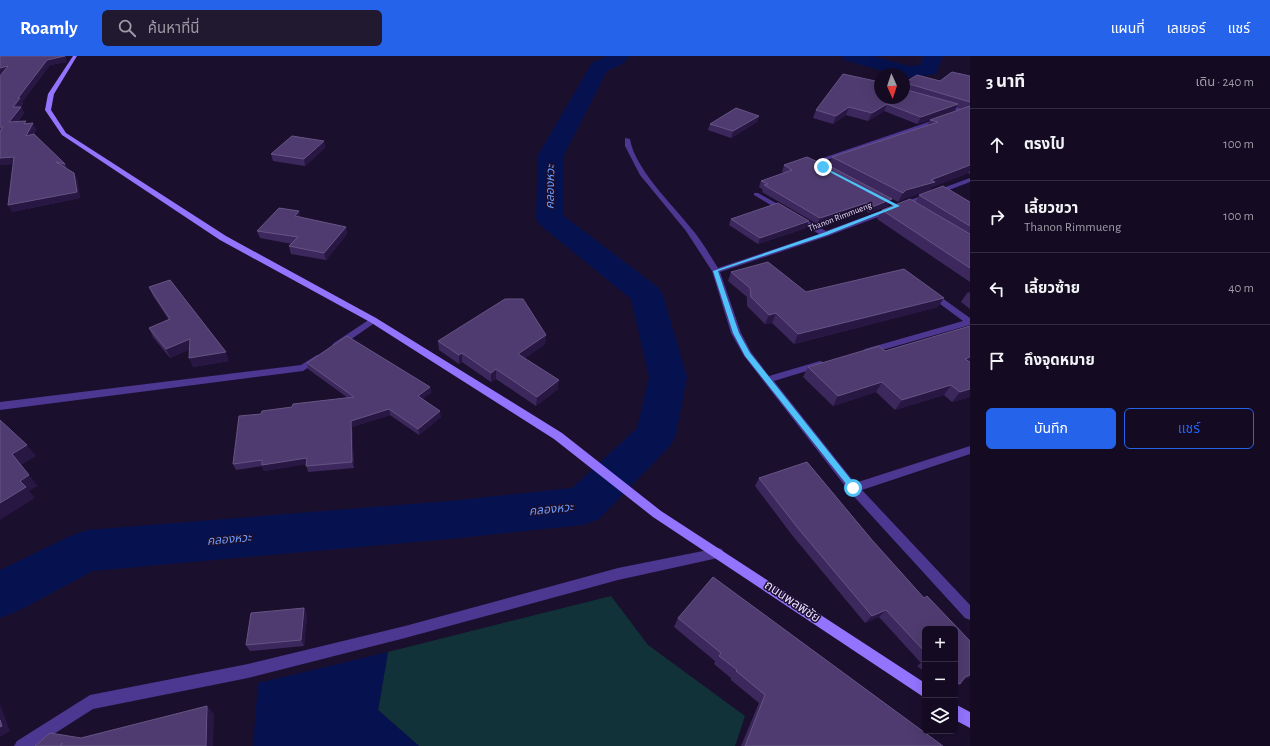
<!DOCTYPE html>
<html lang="th">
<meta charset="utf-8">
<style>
:root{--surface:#140b22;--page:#21192f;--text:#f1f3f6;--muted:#9d9ba5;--line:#332b40;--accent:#2563eb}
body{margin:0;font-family:"Alegreya Sans","Noto Sans Thai",sans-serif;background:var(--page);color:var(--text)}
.controls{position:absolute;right:12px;bottom:12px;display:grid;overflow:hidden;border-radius:6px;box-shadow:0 4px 16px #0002}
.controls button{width:36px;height:36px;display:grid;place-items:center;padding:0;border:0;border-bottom:1px solid var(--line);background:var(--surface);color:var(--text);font:20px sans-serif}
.compass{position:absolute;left:874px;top:12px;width:36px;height:36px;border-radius:50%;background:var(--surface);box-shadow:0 4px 16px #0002;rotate:177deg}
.stop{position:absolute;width:12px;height:12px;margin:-9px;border:3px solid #4fc3f7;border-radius:50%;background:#fff}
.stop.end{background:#4fc3f7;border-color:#fff;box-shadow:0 1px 4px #0008}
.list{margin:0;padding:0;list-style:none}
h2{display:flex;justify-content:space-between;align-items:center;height:52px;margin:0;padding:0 16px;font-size:17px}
h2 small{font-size:13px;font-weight:400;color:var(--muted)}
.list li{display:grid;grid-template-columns:26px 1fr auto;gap:12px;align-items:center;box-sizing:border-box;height:72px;padding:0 16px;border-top:1px solid var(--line)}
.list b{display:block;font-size:15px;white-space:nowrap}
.list p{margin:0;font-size:13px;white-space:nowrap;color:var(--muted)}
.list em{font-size:13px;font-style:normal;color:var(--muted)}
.actions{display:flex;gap:8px;padding:12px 16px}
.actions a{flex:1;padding:9px 0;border:1px solid var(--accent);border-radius:6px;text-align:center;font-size:14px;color:var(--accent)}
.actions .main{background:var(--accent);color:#fff}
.icon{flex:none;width:22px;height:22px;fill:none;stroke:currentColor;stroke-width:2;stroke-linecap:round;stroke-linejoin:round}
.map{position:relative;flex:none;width:970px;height:690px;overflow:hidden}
header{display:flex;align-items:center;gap:24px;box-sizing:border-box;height:56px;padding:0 20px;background:var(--accent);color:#fff}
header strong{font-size:19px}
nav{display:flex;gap:22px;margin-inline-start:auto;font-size:14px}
.search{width:280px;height:36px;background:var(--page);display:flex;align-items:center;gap:10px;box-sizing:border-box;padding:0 14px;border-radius:6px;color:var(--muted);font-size:15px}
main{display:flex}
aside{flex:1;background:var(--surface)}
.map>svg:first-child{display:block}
</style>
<header>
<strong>Roamly</strong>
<div class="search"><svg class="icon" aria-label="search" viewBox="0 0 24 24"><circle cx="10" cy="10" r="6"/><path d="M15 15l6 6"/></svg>ค้นหาที่นี่</div>
<nav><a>แผนที่</a><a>เลเยอร์</a><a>แชร์</a></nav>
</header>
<main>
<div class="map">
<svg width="970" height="690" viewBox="0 0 970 690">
<rect width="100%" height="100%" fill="#1b0f2e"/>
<polygon fill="#123239" points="611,540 648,589 745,660 735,690 419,690 378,654 388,596"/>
<polygon fill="#061250" points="388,596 378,654 419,690 253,690 258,627"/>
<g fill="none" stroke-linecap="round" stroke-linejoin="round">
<g fill="#061250" fill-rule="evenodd">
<polygon points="607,0 630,0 624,7 607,15 564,99 564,160 659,232 663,239 687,321 676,379 670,390 599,463 583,469 449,483 93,515 18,555 0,562 0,514 70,480 87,474 449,445 572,432 637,372 649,321 631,243 540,169 536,163 538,99 592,7"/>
<polygon points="841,0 873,0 909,10 921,9 923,0 943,0 936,18 909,22 904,21 904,18 894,18 844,4"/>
</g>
<g fill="#4c3791" fill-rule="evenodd">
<polygon points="943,47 970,55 970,59 941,50 940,49"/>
<path d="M 940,62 L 943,64 L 942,65 L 824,105 L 826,110 L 833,114 L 833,116 C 824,117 820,111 817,104 Z"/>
<path d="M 625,82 L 630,83 C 635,113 671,147 690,171 C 701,183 709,198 718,212 L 819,178 L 754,139 L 754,137 L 758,137 L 826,175 L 970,122 L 970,126 L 828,180 L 720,216 L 741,277 L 751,296 L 769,320 L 820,305 L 823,306 L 825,308 L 823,310 L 774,325 L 855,427 L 970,390 L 970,398 L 862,434 L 970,549 L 970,564 L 965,562 L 849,435 L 744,300 L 731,277 L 712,215 L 686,175 L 640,119 L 625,90 Z"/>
<polygon points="931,234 970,262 970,269 868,298 865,297 863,295 865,293 963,265 928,239 928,235"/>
<polygon points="373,261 376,262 377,264 376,266 340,291 334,291 332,289 334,287"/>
<polygon points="317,299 320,300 322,302 320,304 303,315 0,354 0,346 301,309"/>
<polygon points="718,492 722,493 724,497 722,501 718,502 618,524 405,582 248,622 93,653 35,690 14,690 17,685 90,639 248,608 405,570 618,512"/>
</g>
<g fill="#9374ff" fill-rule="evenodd">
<polygon points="73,0 77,0 54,38 51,54 66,77 226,180 376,262 562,377 661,455 925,627 925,642 653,461 554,383 370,266 220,184 62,79 45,54 48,38"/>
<polygon points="955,648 970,656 970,672 955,664"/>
</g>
</g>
<g fill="#3d285d" fill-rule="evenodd">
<polygon points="0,0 67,6 50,9 22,46 23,48 21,51 24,57 18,65 27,68 36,73 34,78 65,108 67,113 74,117 77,124 80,142 12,156 13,108 0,109 0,20 2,18"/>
<path d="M 970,20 L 970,118 L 968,117 L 932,131 L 901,144 L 898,146 L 829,110 L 832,101 L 927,70 L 930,64 L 917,68 L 884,55 L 868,65 L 846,59 L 833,68 L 813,62 L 816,54 L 880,42 L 904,27 L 940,25 ZM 957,51 L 962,53 L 954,56 Z"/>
<polygon points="759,60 757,66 731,82 708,74 710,68"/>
<polygon points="324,85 325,92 305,110 273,105 271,98"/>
<polygon points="784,109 888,150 869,157 863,153 817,168 762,136 763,134 759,131 761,125 784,117 782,116"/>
<polygon points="919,139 970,146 970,226 877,163 882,154 915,147"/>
<polygon points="301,162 346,171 347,178 326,204 291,198 289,190 292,188 260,182 257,175"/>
<polygon points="731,163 806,172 758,188 729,169"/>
<polygon points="731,216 806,236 938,251 794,288 772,267 765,268 747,250 747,241 728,225"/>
<polygon points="149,231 229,305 193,311 190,293 170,302 153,281 149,272 169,264 153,240"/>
<polygon points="970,236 970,253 961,246 967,237"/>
<polygon points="970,270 970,341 952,346 944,339 895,354 876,336 833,350 803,321 808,311 885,295"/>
<polygon points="546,279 545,288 525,302 558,333 536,350 496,323 491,326 462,306 459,308 439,294 438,285"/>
<polygon points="307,307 430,331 431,337 422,343 441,361 419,379 390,359 352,371 354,412 308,416 306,408 264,415 262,410 236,414 233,408 261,358 292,351 348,342 308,313"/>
<polygon points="807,406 872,484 924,542 927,540 970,585 970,621 962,625 960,628 955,632 955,573 925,573 925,616 917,610 921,607 879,561 865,567 792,479 755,430 759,422"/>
<polygon points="304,552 307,559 304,590 250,595 246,589"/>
<polygon points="678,562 943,690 741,690 759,647 731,624 731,622 714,608 715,605 674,571"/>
</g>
<g fill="#281643">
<polygon points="65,0 66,0 67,6 50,9 22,46 23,48 16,58 13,51 18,42 47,4"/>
<polygon points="8,10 11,16 0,18 0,12"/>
<polygon points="887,48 884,55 868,65 872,57"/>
<polygon points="958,48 954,56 930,64 917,68 921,61"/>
<polygon points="21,51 24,57 12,72 9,66"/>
<polygon points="849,51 846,59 833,68 836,60"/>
<polygon points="759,60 757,66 731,82 733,75"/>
<polygon points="33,67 36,73 30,87 26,80"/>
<polygon points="324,85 325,92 305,110 304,103"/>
<polygon points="14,101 18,108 0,109 0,102"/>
<polygon points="970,109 970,114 968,117 932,131 930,135 901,144 898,146 903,137 906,134"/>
<polygon points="74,117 77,124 80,142 12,156 8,149"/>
<polygon points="892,143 888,150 869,157 872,151"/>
<polygon points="866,147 863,153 817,168 820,162"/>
<polygon points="299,155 301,162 295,160"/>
<polygon points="809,165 806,172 758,188 760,182"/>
<polygon points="346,171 347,178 326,204 324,197"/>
<polygon points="944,242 938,251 794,288 798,278"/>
<polygon points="776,257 772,267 765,268 769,259"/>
<polygon points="546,279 545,288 518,307 518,298"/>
<polygon points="190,283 193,292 170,302 166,293"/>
<polygon points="226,296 229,305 193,311 189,302"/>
<polygon points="462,297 462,306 459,308 459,299"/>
<polygon points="970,301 970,309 965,303"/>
<polygon points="496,313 496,323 491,326 491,317"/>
<polygon points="559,324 558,333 536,350 537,341"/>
<polygon points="882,326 876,336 833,350 838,340"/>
<polygon points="951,329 944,339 895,354 902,344"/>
<polygon points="430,331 431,337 418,347 418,340"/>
<polygon points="970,333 970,341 952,346 960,336"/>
<polygon points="389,353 390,359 352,371 354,412 352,406 351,365"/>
<polygon points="440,355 441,361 419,379 418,373"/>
<polygon points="27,389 36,400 21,409 38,430 29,435 35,442 0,464 0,447 20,425 12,398"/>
<polygon points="307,402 308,408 264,415 262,409"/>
<polygon points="304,552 307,559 304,590 301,584"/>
<polygon points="886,554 879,561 865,567 872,560"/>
<polygon points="970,619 970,621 959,627 965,621"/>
<polygon points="0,648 10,675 0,681"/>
<polygon points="207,650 214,658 213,690 206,690"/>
</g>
<g fill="#4f3b6f" stroke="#675485">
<polygon points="0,0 65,0 47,4 18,42 20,42 13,51 21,51 9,66 26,65 24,68 33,67 26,80 34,78 65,108 56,106 74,117 77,136 8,149 14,101 0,102 0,76 3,71 0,71 0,20 8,10 0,12"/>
<polygon points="952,16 970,20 970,46 906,27 907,34 958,48 921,61 887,48 872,57 849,51 836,60 816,54 843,18 880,26 880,42 904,42 904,27 917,19 940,25"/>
<polygon points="970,50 970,109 931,124 935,126 906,134 903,137 832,101 938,66 930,64"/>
<polygon points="736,52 759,60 733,75 710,68"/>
<polygon points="292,80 324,85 304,103 271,98"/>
<polygon points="807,101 820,107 822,106 892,143 872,151 866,147 820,162 764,129 768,128 761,125 792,114 784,109"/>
<polygon points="943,130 970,146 970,170 919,139"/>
<polygon points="910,143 970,178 970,212 882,154"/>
<polygon points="778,147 809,165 760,182 731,163"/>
<polygon points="279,152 299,155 295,160 346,171 324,197 289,190 298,181 257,175"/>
<polygon points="768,206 806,236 904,213 944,242 798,278 776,257 769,259 751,241 750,232 731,216"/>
<polygon points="170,224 226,296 189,302 190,283 166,293 149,272 170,263 149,231"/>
<polygon points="505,243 523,243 546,279 518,298 559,324 537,341 496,313 491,317 462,297 459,299 438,285"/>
<polygon points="970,270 970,301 965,303 970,306 970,333 960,336 951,329 902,344 882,326 838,340 808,311 879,290 885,295"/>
<polygon points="347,280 430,331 418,340 440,355 418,373 389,353 351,365 352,406 306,410 307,402 262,409 262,404 233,408 239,360 261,358 262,355 292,351 293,348 354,341 307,307"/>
<polygon points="0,364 27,389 12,398 29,419 20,425 26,431 0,447"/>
<polygon points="807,406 872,484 924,542 927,540 970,585 970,619 965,621 960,628 955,624 955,573 925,573 925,596 886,554 872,560 797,471 759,422"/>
<polygon points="713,521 943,690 745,690 765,639 736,615 737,614 719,600 721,597 678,562"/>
<polygon points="304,552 301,584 246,589 251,557"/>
<polygon points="207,650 206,690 61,690 62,687 60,690 35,690 50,677 81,682"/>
<polygon points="0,664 2,670 0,671"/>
</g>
<polygon fill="#4fc3f7" points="822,110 900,150 827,179 718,215 739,277 750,297 856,430 857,432 853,435 851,434 745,300 733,277 713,215 823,177 894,150 822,112"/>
<g text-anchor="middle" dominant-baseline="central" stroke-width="3" stroke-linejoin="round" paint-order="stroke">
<g font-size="9" fill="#e7ddff" stroke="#1b0f2e">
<text transform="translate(840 161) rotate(-21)">Thanon Rimmueng</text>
</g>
<g font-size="12" font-style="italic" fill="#6b9dff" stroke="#1b0f2e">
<text transform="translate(550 131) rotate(-89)">คลองหวะ</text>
<text transform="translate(551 453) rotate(-6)">คลองหวะ</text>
<text transform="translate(229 483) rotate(-5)">คลองหวะ</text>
</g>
<g font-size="13" fill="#e7ddff" stroke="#1b0f2e">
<text transform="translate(792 546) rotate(34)">ถนนพลพิชัย</text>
</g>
</g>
</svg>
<div class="controls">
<button>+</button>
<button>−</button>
<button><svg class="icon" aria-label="layers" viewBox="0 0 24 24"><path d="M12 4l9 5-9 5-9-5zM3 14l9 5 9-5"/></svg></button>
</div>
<svg class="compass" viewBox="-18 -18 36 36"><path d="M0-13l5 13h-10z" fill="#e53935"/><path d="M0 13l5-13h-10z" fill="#9d9ba5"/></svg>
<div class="stop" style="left:853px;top:432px"></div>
<div class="stop end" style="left:823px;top:111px"></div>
</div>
<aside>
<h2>3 นาที<small>เดิน · 240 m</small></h2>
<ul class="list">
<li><svg class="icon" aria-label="ahead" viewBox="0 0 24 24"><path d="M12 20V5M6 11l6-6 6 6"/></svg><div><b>ตรงไป</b></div><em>100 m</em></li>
<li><svg class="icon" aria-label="right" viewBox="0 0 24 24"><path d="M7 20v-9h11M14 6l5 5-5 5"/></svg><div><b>เลี้ยวขวา</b><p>Thanon Rimmueng</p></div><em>100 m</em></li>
<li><svg class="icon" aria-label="left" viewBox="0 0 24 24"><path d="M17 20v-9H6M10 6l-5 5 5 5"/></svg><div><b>เลี้ยวซ้าย</b></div><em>40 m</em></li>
<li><svg class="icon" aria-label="arrive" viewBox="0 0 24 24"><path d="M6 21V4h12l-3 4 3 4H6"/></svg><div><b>ถึงจุดหมาย</b></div></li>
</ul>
<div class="actions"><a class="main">บันทึก</a><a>แชร์</a></div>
</aside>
</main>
